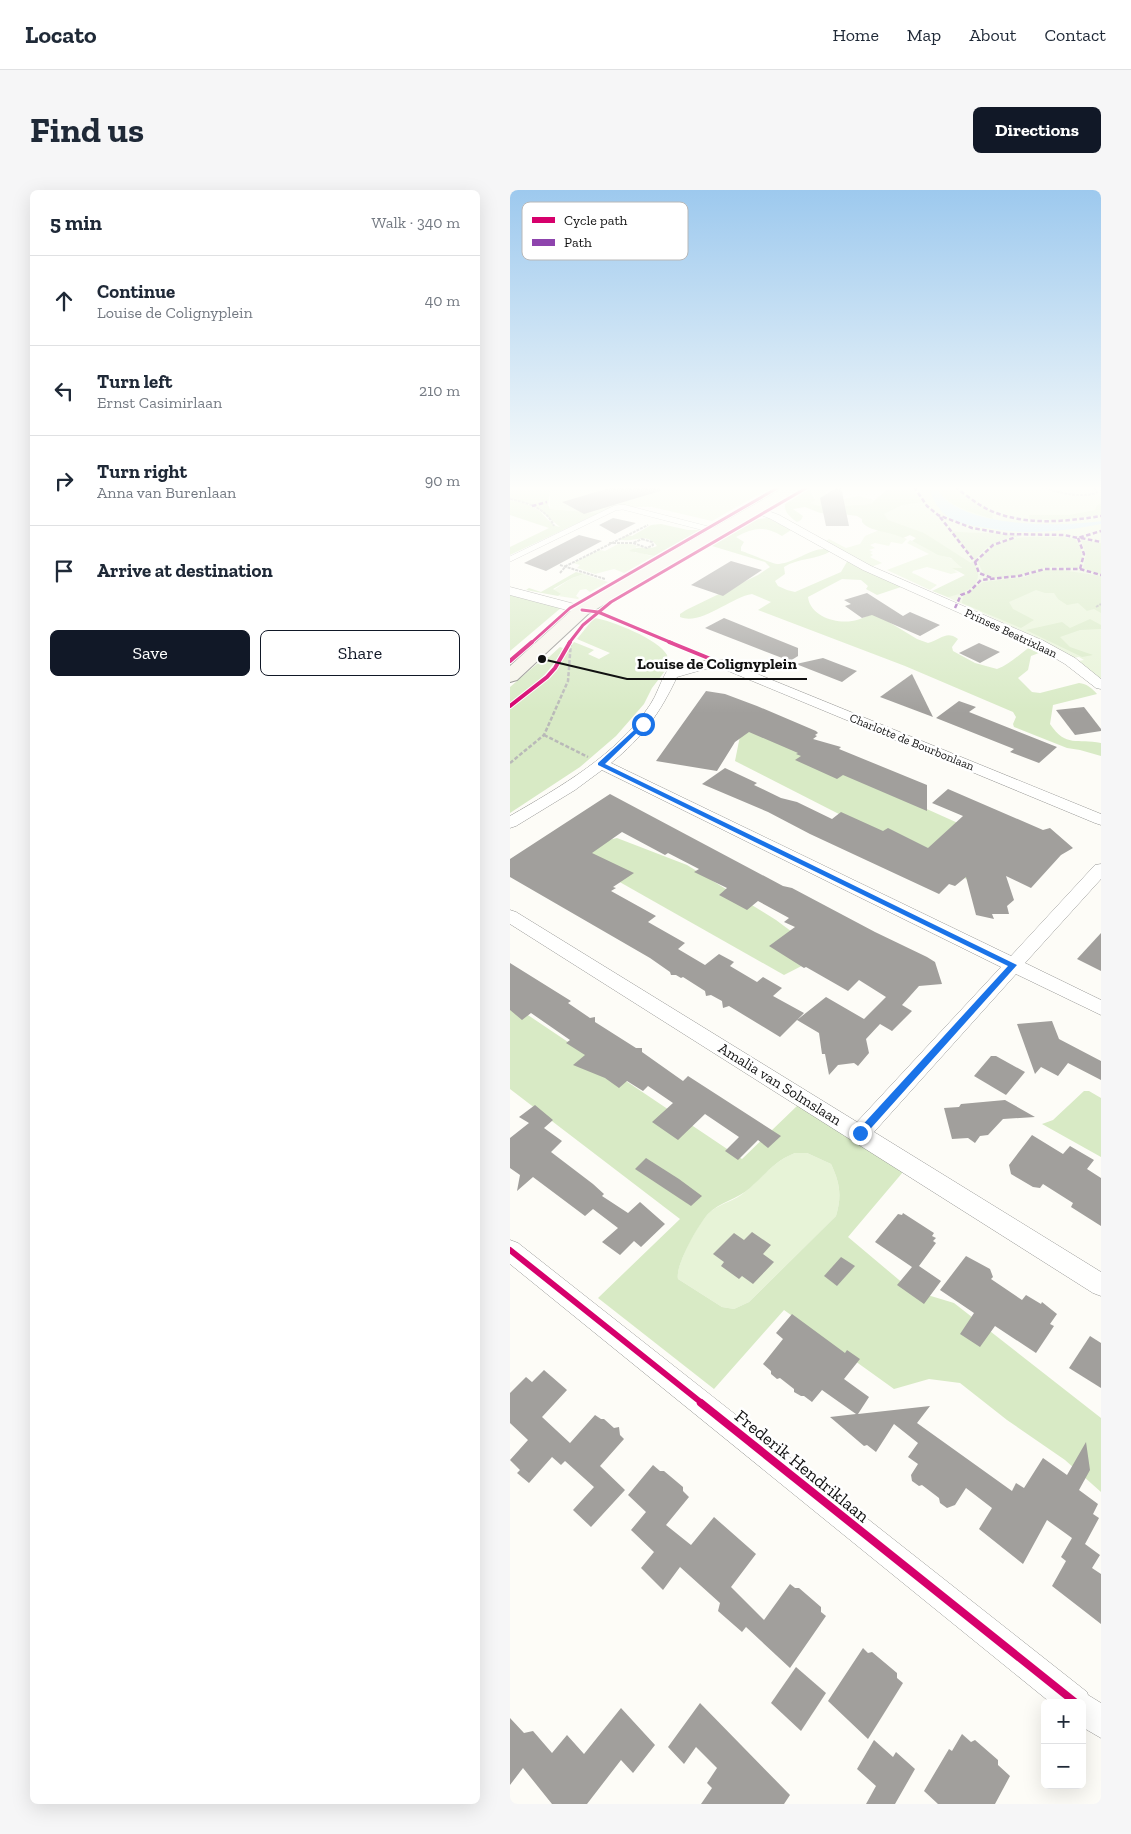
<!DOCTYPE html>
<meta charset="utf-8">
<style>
:root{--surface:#fff;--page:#f6f6f7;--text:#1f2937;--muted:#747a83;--line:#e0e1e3;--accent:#111827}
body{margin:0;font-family:"Zilla Slab",serif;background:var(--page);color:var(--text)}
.controls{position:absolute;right:15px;bottom:15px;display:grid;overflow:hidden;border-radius:8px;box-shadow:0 5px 20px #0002}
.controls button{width:45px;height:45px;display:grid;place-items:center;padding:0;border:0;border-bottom:1px solid var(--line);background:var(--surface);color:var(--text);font:25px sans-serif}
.stop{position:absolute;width:15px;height:15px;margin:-11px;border:4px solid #1a73e8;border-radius:50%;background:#fff}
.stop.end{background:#1a73e8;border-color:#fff;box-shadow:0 1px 5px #0008}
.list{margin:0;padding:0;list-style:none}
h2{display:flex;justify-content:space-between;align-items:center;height:65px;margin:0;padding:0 20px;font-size:21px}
h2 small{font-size:16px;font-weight:400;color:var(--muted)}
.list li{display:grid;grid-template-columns:32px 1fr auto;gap:15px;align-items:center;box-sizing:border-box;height:90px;padding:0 20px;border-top:1px solid var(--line)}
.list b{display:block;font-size:19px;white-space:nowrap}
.list p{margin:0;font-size:16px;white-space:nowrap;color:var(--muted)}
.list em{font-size:16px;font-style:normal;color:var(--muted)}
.actions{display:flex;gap:10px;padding:15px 20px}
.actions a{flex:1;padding:11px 0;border:1px solid var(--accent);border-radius:8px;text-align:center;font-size:18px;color:var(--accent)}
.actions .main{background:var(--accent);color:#fff}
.icon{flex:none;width:28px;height:28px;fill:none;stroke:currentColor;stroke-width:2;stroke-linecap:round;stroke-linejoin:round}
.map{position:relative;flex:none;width:591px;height:1614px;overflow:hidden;border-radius:8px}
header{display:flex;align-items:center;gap:30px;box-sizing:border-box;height:70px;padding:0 25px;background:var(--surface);border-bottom:1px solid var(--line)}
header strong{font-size:24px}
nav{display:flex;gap:28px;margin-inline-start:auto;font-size:18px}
.intro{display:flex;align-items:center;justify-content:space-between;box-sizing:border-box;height:120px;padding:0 30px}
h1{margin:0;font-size:35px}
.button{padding:12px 22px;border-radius:8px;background:var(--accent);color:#fff;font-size:18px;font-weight:700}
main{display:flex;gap:30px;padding:0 30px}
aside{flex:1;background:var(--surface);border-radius:8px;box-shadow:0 5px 20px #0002}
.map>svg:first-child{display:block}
</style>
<header>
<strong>Locato</strong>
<nav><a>Home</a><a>Map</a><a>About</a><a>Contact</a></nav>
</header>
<div class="intro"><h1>Find us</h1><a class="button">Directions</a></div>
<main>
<aside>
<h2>5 min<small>Walk · 340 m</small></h2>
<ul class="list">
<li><svg class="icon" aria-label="ahead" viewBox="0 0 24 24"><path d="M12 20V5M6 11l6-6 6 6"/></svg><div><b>Continue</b><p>Louise de Colignyplein</p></div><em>40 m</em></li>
<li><svg class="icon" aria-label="left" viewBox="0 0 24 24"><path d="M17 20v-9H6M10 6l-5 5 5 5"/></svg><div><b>Turn left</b><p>Ernst Casimirlaan</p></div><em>210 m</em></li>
<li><svg class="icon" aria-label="right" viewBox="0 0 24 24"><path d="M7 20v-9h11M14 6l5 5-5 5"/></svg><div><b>Turn right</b><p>Anna van Burenlaan</p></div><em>90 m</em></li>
<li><svg class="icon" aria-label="arrive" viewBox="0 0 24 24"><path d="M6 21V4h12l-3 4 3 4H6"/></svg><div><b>Arrive at destination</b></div></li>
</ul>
<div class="actions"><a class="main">Save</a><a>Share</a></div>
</aside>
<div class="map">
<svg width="591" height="1614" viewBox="0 0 591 1614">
<rect width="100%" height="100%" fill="#fdfcf7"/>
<g fill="#e7f3d7">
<polygon points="47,297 262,297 202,331 142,317 119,317 108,314 89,323 40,319 40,302 45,301"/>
<polygon points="304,297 323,297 315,303 333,309 349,306 364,310 362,312 380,297 591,297 591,490 568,471 574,470 569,467 563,468 512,441 428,403 455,388 461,374 368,330 360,314 313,317 299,313 305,308 300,299"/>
<polygon points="369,340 379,342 397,349 392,354 381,352 379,356 365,353 360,355 365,358 359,360 363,362 360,363 363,365 360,367 372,373 361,377 314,352 319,349 336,358 350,354 355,346"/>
<path d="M 400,350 C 409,354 416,359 425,363 C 436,368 447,367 452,379 L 444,381 L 449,382 L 441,384 L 417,377 L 403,381 L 402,383 L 405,384 L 427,395 L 420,400 L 377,380 L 419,364 L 397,353 Z"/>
<path d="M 108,354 L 121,354 L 138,359 L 126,357 L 125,363 C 132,362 137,366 144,366 L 114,383 L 104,379 L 85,384 L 67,378 L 70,375 L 63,373 L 90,360 L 95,361 Z"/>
<polygon points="74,384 98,392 80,402 76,399 70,400 66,406 69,408 68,409 48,406 51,405 42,401 62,388"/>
<path d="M 285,963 L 297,963 L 321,974 C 330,993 332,1006 326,1026 L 239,1112 L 224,1119 L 212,1117 L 168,1089 C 165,1076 188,1034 198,1024 C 206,1015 221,1012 231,1005 C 251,990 260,973 285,963 Z"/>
</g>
<g fill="#d8eac5" fill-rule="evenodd">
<path d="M 0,297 L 47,297 L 45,301 L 40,302 L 38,315 L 40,319 L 89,323 L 0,365 L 0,357 L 39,338 L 0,325 L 0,310 C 10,312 19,314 28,320 C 36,326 40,335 50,337 L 23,315 L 0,309 Z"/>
<path d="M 380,297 L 402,297 L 412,312 L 392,315 L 374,324 L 378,330 L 414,343 L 461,373 L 462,371 C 479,393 456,403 438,407 L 422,401 L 455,385 L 442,378 L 452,378 L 441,368 L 428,365 L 402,351 L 406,348 L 400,345 L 393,348 C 380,341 359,342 352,332 L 352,329 L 347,326 L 332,324 L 310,323 L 295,317 L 283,319 L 293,326 L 291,330 L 287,332 C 280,327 274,322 275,314 L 300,299 L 305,310 L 300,313 L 313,317 L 361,314 Z"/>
<path d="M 426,297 L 443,297 L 482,322 L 483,329 C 463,322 436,317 426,297 Z"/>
<polygon points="591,314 591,325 551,330 519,329 519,325 559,325 585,320 587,315"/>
<path d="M 258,328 L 281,340 L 272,346 C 255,336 244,337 226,347 L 234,352 L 231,357 L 231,361 C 239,363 264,375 269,374 C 286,373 307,353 321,361 C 306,370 288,368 274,377 L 275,384 L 265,391 L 268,396 L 277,400 L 285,402 L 331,382 L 338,370 L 391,397 L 367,405 L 356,399 L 358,396 L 351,390 L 332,389 L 298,407 C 300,426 326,434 342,431 C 350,430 357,426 364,423 L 407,449 L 418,453 C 431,450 436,440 448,449 L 442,457 L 443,461 L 465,473 L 487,479 C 501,474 510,463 523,455 L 534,461 L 521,466 L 518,480 L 508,488 L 522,502 L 530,503 L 569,493 C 577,494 582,498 587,504 L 543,515 L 540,534 C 556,558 567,548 591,553 L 591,566 L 570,560 L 557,558 L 504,537 L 503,534 L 506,527 L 503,522 L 395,476 L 248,420 L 261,412 L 242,404 C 221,407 191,436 170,427 L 170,424 L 176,420 L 248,385 L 260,377 L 255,372 L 202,356 L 248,329 Z"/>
<path d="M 151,334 L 178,340 L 190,340 L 144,366 L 119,361 C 127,355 137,361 147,356 C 136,341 124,354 109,349 L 118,345 L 122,346 L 141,335 Z"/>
<path d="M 441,341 C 465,344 487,342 511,346 C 492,349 476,354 465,370 Z"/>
<path d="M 553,347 L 565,349 C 573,358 574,368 568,378 C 559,379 549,376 540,377 C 518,379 494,397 473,383 L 468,372 C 482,342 526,347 553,347 Z"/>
<polygon points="571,350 591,353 591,385 573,378 576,364"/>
<polygon points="545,379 591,386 591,423 584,419 577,421 568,413 557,415 548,409 544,403 535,403 526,400 499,412 503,419 524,430 511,438 452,413 453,406 473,392 515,387 529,381"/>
<polygon points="66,382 74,384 62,388 43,399 51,404 48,406 16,400 19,398 31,402"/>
<polygon points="0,403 52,417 0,461"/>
<path d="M 84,428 C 101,430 150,450 157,465 C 158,468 158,474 158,477 L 142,498 L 134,514 L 106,546 L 70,577 L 0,623 L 0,517 L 39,487 L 64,452 L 84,460 L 78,464 L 89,469 L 100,463 L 67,449 Z"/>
<polygon points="580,429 591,435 591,439 570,440 550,447 560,457 583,465 572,467 516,440 552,432 560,438"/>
<path d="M 50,457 L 53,458 C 39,485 24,496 0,513 L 0,497 L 35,467 L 39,467 Z"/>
<polygon points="232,536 508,660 470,696 225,571"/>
<polygon points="107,648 177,675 266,730 313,765 274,785 62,665 78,655"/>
<path d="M 0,813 L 232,969 L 288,915 L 393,982 L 338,1047 L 401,1100 L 444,1113 L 591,1228 L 591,1302 L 555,1270 L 497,1230 L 450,1193 L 419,1189 L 384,1199 L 274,1120 L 204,1199 L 88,1108 L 170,1029 L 0,899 ZM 285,963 L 297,963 L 321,974 C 330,993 332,1006 326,1026 L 239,1112 L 224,1119 L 212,1117 L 168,1089 C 165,1076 188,1035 198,1024 C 209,1012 228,1009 240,998 C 257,983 263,972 285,963 Z"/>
<polygon points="574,901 579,901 591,908 591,967 532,934 543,930"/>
</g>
<path fill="#cde8f7" d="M 418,297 L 426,297 C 447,339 551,337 591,331 L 591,334 C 550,342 519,345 477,338 C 464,336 448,334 437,326 C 428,320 422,307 418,297 Z"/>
<g fill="#a19f9c">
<polygon points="103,297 150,297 150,301 74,324 52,312"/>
<polygon points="328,297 331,297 339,336 316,336 310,308"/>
<polygon points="103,328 126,333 105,344 89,335"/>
<polygon points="69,345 92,351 36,381 14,373"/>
<polygon points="221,371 252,380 213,406 181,395"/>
<polygon points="357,403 393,426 400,422 430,435 410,446 362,425 352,428 335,416 341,414 334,410"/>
<polygon points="214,428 288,458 288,466 280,471 195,438"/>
<polygon points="469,453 490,462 470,473 449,463"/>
<polygon points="313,468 347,481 332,492 286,474"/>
<polygon points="402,484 423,527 370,507"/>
<polygon points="196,501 215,504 247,516 306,541 308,543 305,545 307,546 303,549 331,557 329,559 417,595 417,621 333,585 327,589 285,570 291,566 286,564 288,563 239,542 225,552 207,581 146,571"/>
<polygon points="449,511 466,517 459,522 547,557 529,573 500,562 504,559 426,528"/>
<polygon points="574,517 591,539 591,541 565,545 546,520"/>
<polygon points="215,578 247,593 244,595 271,608 287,612 322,629 331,622 373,641 378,638 418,658 453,626 422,613 438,599 533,640 540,638 563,658 551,665 521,698 496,686 504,710 497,716 499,724 482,724 484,729 466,725 456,687 445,696 439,694 429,704 300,644 258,622 192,594"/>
<polygon points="100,604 273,696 282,698 365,742 417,767 425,772 432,794 409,796 392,815 402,821 382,841 370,834 356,849 359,863 348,876 344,873 328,875 319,885 315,864 312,864 309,843 287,830 316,807 354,829 376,807 349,790 338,801 296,777 294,778 259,756 285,737 274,732 279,728 248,711 237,720 209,705 217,698 184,682 189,679 158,663 155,665 112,642 82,663 124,683 103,697 106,698 101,701 146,726 138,732 175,753 168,759 195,775 209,764 224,772 220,776 247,792 253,787 272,798 263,806 294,823 270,847 219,816 213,818 212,811 201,805 196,806 195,801 173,787 171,788 166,785 161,785 160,782 140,768 0,687 0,669"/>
<polygon points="591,743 591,781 567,769"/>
<polygon points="0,773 61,811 58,813 80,828 85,827 85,832 126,858 132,858 132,862 173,891 178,886 271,946 258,958 248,950 228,970 215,961 229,947 195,924 168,950 142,932 163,913 138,896 133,901 117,891 109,898 95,888 63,875 75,865 56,853 60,850 21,823 12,830 0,820"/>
<polygon points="542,831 549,849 591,871 591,890 558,873 548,886 531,877 525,884 507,834"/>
<polygon points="481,866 486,866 515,882 496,905 464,886"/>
<polygon points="495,910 525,927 493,929 478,945 470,946 465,953 458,948 442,949 434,918 449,917 451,914"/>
<polygon points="25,915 43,930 34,938 52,951 41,962 83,994 94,1004 92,1006 118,1023 130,1012 155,1034 131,1057 124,1051 110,1065 92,1052 108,1038 83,1019 75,1026 23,987 7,1001 10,985 0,978 0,948 19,933 9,927"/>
<polygon points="522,945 553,964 560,956 584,970 577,979 591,988 591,1036 561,1017 563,1013 533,994 530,998 523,997 501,984 499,975"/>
<polygon points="136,968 169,989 192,1006 181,1016 125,979"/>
<polygon points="393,1023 424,1043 422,1046 426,1048 423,1051 426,1053 409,1076 431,1091 414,1114 387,1095 402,1077 365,1052 388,1024 392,1025"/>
<polygon points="242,1042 261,1055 253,1064 264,1072 243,1094 232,1086 229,1089 211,1076 214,1072 203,1064 224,1043 234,1050"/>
<polygon points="456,1066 480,1079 483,1087 481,1089 512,1110 516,1105 531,1114 532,1112 547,1124 540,1134 544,1136 526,1163 485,1136 470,1157 450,1144 464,1123 430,1100"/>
<polygon points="331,1067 345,1076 327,1096 314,1086"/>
<polygon points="282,1124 335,1163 337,1160 350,1169 334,1189 359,1207 348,1224 420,1216 407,1233 502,1301 506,1293 514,1298 533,1268 557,1285 576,1252 580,1280 569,1300 588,1314 583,1324 589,1328 575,1354 590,1365 582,1378 591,1384 591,1434 542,1396 556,1371 551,1367 562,1348 537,1330 513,1374 469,1339 482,1318 456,1298 445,1315 437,1318 430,1313 429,1308 412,1295 409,1296 402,1291 401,1285 408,1274 398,1267 408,1253 384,1234 366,1262 357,1255 354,1256 320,1227 346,1224 312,1200 302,1212 294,1206 291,1206 284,1202 284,1199 270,1188 267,1189 261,1184 261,1181 253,1174 273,1149 266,1143"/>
<polygon points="580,1146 591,1153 591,1198 559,1178"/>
<polygon points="34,1180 57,1200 32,1227 60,1253 85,1225 91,1229 94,1229 104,1238 109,1237 110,1245 114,1249 90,1276 115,1300 81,1337 63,1320 84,1297 55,1271 51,1275 42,1267 19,1293 7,1283 10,1280 0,1270 18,1250 0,1233 0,1203 16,1187 22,1192"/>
<polygon points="143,1275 150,1281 154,1281 173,1297 173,1301 179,1307 156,1335 181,1355 204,1327 246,1364 221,1397 254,1430 280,1394 285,1398 289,1398 311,1417 311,1422 316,1426 280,1478 236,1437 232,1442 208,1421 210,1413 170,1377 153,1400 131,1378 144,1362 121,1340 136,1322 118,1305"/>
<polygon points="353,1458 358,1463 362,1462 387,1483 387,1488 393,1493 358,1549 318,1511"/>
<polygon points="286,1477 316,1503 291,1541 261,1513"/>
<polygon points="190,1513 280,1605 274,1614 191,1614 202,1598 197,1593 207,1578 186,1557 174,1574 158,1557"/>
<polygon points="111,1518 145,1555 123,1583 111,1570 77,1614 42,1614 13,1578 0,1595 0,1528 14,1543 23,1541 42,1563 57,1545 74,1564"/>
<polygon points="452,1544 461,1552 465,1550 488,1570 488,1575 500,1586 485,1614 428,1614 414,1601 439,1559 442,1561"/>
<polygon points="364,1550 383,1567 386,1562 405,1579 385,1614 356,1614 366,1596 347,1579"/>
</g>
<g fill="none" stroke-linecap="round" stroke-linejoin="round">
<defs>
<polyline id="lane" points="0,369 105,318 113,317 206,341"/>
<g id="street">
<polygon points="245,316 269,325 361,376 534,451 565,468 591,489 591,499 586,498 555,474 526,457 353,380 261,329 241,321 240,319"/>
<polygon points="0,397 76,417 78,420 72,424 0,405"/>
<path d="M 213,470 L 591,624 L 591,635 L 585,633 L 211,478 L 195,479 L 167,487 C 150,523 133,547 101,573 L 501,766 L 585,675 L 591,674 L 591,689 L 515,773 L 591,810 L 591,825 L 506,784 L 364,942 L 591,1082 L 591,1106 L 583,1103 L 0,734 L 0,720 L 6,722 L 347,932 L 491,777 L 92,580 L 65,600 L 6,636 L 0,638 L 0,626 C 50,597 107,565 140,515 C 147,505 150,492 157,481 L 194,471 Z"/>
<polygon points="0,1050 8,1053 577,1502 578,1505 591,1513 591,1548 572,1537 572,1513 541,1513 0,1074"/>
</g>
<polygon id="secondary" points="275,297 292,297 290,300 78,424 7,490 0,492 0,476 66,416"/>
</defs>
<use href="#lane" stroke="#979795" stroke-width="5.5"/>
<use href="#street" stroke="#979795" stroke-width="1"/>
<use href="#secondary" stroke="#8e8d8b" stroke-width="2"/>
<g stroke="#b9b9b8" stroke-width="2" stroke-dasharray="3 1" stroke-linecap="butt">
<path d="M 531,297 C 550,303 568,308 587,303 L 584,297"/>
<path d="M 0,309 C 18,313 36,318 44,336"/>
<polygon points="132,349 142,352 143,355 137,358 123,353"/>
<polyline points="99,353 123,353"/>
<polyline points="50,375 95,389"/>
<polyline points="50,383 56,376 138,335"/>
<polyline points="586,417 591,414"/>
</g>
<g stroke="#b9b9b8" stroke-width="2.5" stroke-dasharray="4 2" stroke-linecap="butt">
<polyline points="34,545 78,567"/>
<polyline points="0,573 34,545 58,491 61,452"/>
</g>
<use href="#lane" stroke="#fffffe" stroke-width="5"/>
<use href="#street" fill="#fffffe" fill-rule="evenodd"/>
<use href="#secondary" fill="#f6f4eb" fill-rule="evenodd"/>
<g stroke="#8e44ad" stroke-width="2.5" stroke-dasharray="4.5 2.5" stroke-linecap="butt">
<polyline points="404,297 417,316 428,325 462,338 496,344 554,345 568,348 591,341"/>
<path d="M 445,297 C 455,304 465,313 477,319 C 512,336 554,332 591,326"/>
<polyline points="22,316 37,312"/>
<polyline points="430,327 465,372 469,383 482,388"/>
<polyline points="568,348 574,364 570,379"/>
<polyline points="571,348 591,352"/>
<polyline points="465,372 483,355 506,347"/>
<polyline points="445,418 451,405 459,402 471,390 509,386 535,379 570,379 591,385"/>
</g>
<defs>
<g id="cycleway-far3">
<polyline points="72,420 88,422 162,453"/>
<polyline points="21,453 60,418 269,297"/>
<polyline points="59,453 73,435 101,412 298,297"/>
</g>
<g id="cycleway-far2">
<polyline points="159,452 213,474"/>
<polyline points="0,471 22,452"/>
<polyline points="0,516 37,487 45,478 60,452"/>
</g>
<polyline id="cycleway-far1" points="0,1060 193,1214"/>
<polyline id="cycleway" points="191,1213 566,1513"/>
</defs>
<use href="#cycleway-far3" stroke="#fff" stroke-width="5"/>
<use href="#cycleway-far2" stroke="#fff" stroke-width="6"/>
<use href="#cycleway-far1" stroke="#fff" stroke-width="9"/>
<use href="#cycleway" stroke="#fff" stroke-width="11"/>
<use href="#cycleway-far3" stroke="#d6006c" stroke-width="3"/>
<use href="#cycleway-far2" stroke="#d6006c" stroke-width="4"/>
<use href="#cycleway-far1" stroke="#d6006c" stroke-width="6"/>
<use href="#cycleway" stroke="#d6006c" stroke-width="8"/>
</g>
<linearGradient id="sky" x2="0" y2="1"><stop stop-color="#9dc9ee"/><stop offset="0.57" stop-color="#fefefb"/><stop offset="1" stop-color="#fefefb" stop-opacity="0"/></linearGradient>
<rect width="591" height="523" fill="url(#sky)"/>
<polygon fill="#1a73e8" points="133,532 135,535 95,574 507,775 354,946 347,946 347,941 498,776 88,575 88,573"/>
<g text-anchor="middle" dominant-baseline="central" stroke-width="5" stroke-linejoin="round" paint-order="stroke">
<g font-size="12" fill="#111" stroke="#fff">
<text transform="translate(501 443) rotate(25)">Prinses Beatrixlaan</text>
<text transform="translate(402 552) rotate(22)">Charlotte de Bourbonlaan</text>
</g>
<g font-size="15" fill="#111" stroke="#fff">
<text transform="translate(270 894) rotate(32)">Amalia van Solmslaan</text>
</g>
<g font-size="18" fill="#111" stroke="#fff">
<text transform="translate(292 1276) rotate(39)">Frederik Hendriklaan</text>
</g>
</g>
<rect x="12" y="12" width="166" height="58" rx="8" fill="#fff" stroke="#b8b8b8" stroke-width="1"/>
<rect x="22" y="27" width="23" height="6" fill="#d6006c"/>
<rect x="22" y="49" width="23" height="7" fill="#8e44ad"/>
<g font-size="14" fill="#111">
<text x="54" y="35">Cycle path</text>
<text x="54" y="57">Path</text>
</g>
<path fill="none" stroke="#111" stroke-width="2" d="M32 469L117 489H297"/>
<circle fill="#111" stroke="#fff" stroke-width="2" cx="32" cy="469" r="5"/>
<g font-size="16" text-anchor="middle" font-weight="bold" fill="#111" stroke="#fff" stroke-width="5" stroke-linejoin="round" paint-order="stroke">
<text x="207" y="479">Louise de Colignyplein</text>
</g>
</svg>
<div class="controls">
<button>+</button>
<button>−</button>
</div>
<div class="stop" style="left:133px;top:534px"></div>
<div class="stop end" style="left:350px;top:943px"></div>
</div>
</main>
